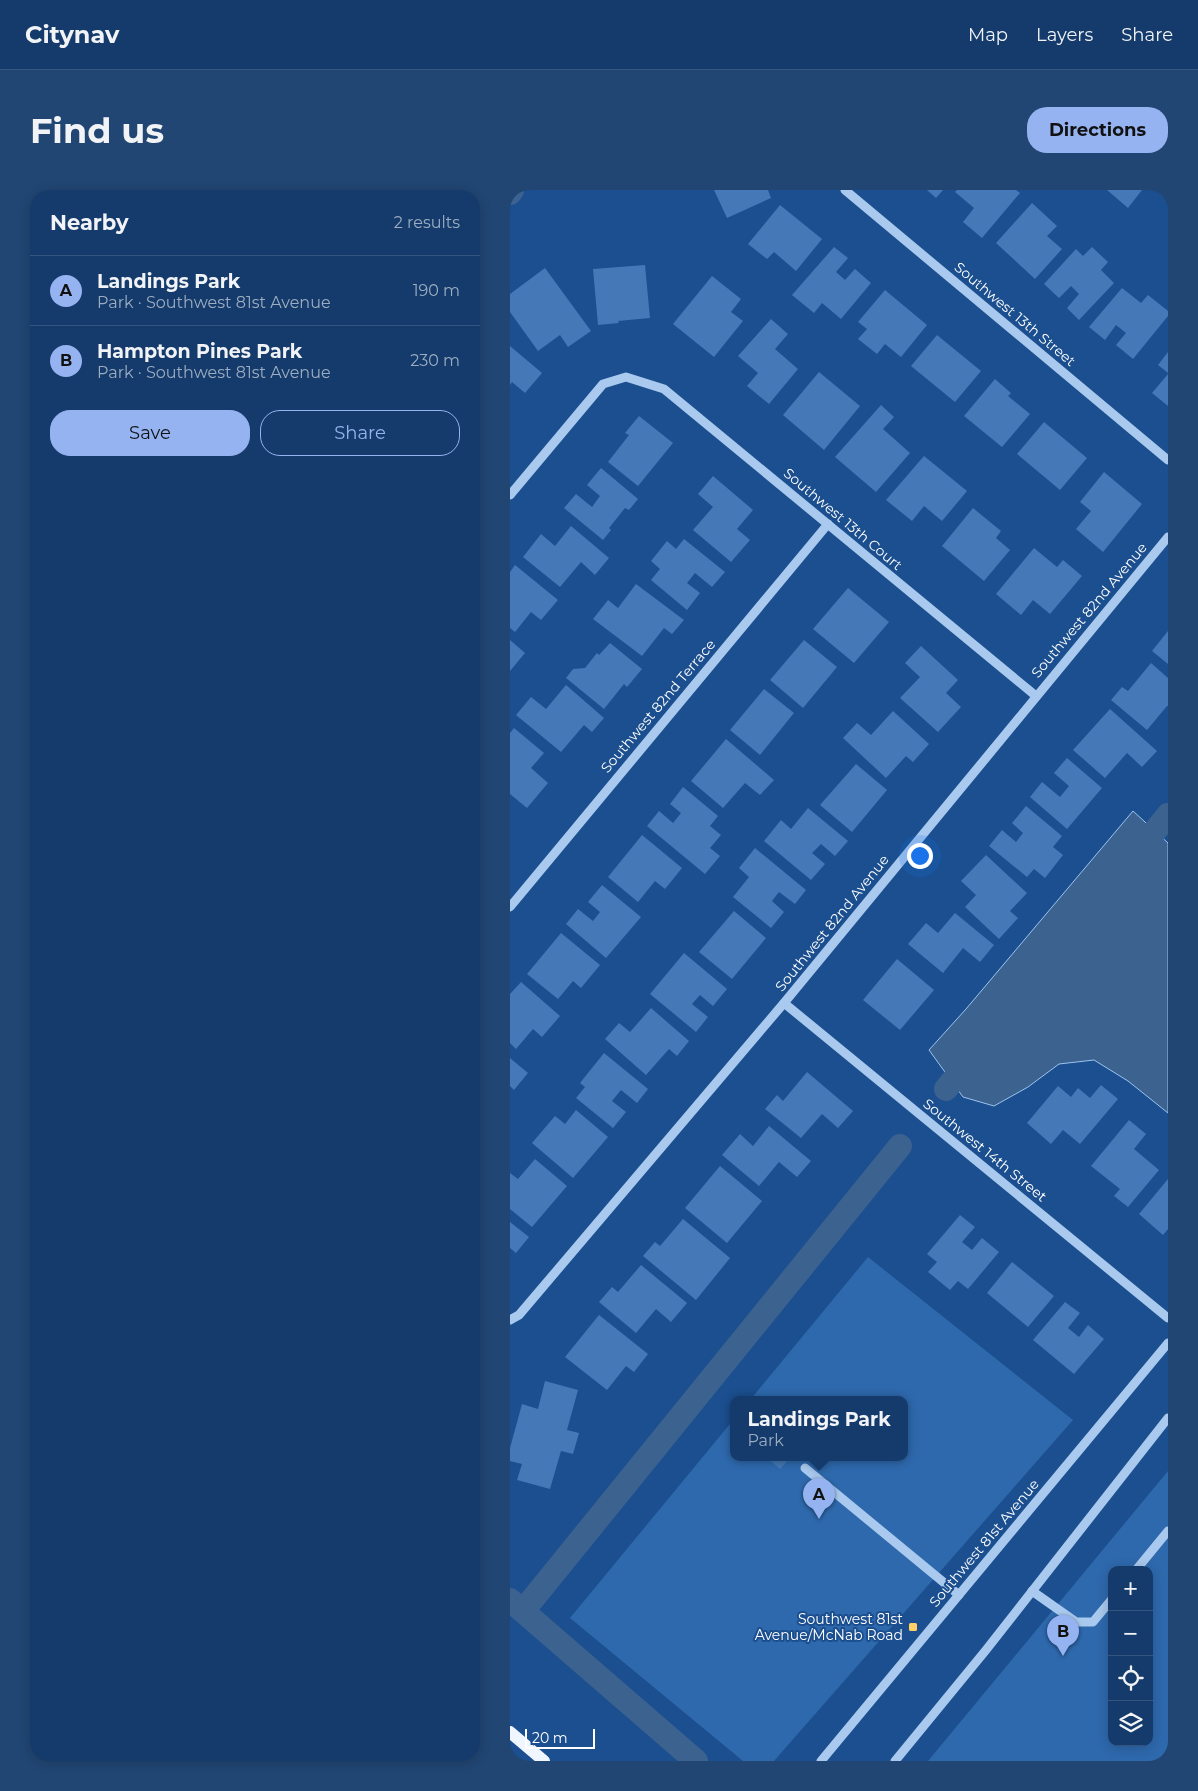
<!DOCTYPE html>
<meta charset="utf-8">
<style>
:root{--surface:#143b6b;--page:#214673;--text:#f1f3f6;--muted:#9dadc1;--line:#33557e;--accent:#95b2f1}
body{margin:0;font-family:Montserrat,sans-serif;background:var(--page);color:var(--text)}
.controls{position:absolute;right:15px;bottom:15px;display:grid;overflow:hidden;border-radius:10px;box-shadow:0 2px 12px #0003}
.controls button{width:45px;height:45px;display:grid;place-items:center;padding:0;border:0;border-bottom:1px solid var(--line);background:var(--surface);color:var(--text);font:25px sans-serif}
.scale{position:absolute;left:15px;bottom:12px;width:70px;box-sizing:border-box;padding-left:5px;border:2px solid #fff;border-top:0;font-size:14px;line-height:18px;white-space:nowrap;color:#fff;-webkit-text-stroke:4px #1b4f8f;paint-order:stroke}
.you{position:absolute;left:409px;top:665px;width:18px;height:18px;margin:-12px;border:4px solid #fff;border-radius:50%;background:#1a73e8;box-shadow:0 0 0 8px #1a73e833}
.badge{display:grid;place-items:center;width:32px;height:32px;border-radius:50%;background:var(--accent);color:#111;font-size:16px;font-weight:700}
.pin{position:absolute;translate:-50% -41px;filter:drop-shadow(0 1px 2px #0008)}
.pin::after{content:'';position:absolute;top:26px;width:18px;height:15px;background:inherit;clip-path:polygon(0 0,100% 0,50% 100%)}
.popup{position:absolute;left:220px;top:1206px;width:178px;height:65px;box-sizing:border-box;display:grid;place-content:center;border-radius:10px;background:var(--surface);filter:drop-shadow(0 1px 4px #0005);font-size:16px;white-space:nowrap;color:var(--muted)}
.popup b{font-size:19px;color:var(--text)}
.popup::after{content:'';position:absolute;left:50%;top:100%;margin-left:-10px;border:10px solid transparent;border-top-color:var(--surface)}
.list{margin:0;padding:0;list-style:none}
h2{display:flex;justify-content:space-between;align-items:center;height:65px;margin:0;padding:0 20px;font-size:21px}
h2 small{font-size:16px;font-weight:400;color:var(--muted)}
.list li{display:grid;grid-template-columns:32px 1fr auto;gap:15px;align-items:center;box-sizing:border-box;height:70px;padding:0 20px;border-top:1px solid var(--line)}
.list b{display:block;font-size:19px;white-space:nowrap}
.list p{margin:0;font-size:16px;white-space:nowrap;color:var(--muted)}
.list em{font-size:16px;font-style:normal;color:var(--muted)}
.actions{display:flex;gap:10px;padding:15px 20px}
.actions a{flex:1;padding:11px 0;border:1px solid var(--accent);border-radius:20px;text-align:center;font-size:18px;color:var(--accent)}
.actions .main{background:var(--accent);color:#111}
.icon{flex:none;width:28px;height:28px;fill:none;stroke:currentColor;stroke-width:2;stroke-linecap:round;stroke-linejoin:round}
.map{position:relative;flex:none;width:658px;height:1571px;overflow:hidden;border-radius:20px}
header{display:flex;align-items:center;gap:30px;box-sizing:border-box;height:70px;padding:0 25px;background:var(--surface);border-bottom:1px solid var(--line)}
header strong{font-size:24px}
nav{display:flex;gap:28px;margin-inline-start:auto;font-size:18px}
.intro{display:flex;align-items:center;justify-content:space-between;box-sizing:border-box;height:120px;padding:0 30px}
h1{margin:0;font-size:35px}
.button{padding:12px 22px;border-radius:20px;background:var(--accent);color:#111;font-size:18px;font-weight:700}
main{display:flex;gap:30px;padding:0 30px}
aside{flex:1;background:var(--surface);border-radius:20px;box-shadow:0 2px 12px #0003}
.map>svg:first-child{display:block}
</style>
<header>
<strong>Citynav</strong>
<nav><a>Map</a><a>Layers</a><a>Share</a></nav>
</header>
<div class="intro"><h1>Find us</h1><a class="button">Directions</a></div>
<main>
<aside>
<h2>Nearby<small>2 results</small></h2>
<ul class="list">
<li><span class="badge">A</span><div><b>Landings Park</b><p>Park · Southwest 81st Avenue</p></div><em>190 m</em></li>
<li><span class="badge">B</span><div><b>Hampton Pines Park</b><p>Park · Southwest 81st Avenue</p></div><em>230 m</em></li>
</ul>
<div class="actions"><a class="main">Save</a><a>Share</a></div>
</aside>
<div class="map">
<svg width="658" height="1571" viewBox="0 0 658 1571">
<rect width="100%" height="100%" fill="#1b4f8f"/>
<g fill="#2e69ad" fill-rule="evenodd">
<polygon points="358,1067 563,1230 264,1571 233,1571 60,1428 224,1229 224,1268 394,1268 394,1210 240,1210"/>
<path d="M 658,1281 L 658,1571 L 418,1571 ZM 602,1380 L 639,1380 L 639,1552 L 602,1552 Z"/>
</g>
<polygon fill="#3c6290" stroke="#9cc4f0" points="623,621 658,653 658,923 618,891 584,870 549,874 518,897 484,916 453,907 419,860 456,819"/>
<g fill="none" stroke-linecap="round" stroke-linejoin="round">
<g stroke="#3c6290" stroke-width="24">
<polyline points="0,3 2,0"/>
<polyline points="624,667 658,625"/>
<polyline points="436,899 462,867"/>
<polyline points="0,1410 186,1571"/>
<polyline points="13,1421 390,956"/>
</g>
</g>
<g fill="#4478b7">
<polygon points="204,0 258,0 261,8 217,28"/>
<polygon points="417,0 433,0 426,8"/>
<polygon points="447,0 506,0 510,3 472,48 453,32 464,18 445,2"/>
<polygon points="597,0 632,0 618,18"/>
<polygon points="522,13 547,36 537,46 552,59 525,89 486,53"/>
<polygon points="270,15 312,49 286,81 264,62 257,69 238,54"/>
<polygon points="324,57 338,68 326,82 335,90 345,79 361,93 331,129 312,113 304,123 282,105"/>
<polygon points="582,57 598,72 591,80 604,93 569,130 557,118 569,104 561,96 549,108 534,94 566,59 573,66"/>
<polygon points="135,75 140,128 108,131 109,133 88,135 83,79"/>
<polygon points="35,78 81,141 58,157 50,145 28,161 0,122 0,104"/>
<polygon points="202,86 231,109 221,122 233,131 204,167 163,134"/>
<polygon points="612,98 631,113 638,105 658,121 658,126 623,169 606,155 616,143 606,135 595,150 579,137"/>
<polygon points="375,100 417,135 391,167 375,154 367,164 348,149 357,139 348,132"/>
<polygon points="261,129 278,144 265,159 288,179 259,214 237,196 248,183 228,166"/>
<polygon points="427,145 471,181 445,212 401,176"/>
<polygon points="0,156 32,183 15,203 2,192 0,195"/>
<polygon points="658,162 658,183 648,175"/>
<polygon points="309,182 350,216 314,260 273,225"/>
<polygon points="658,184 658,216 642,203"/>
<polygon points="485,189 501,203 498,206 520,224 492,257 454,226"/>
<polygon points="371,215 384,227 373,239 400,263 366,302 325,267"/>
<polygon points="129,226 163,253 128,296 98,272 119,245 115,243"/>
<polygon points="534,232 577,268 550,300 507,264"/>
<polygon points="414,266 457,301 432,331 414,316 402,331 376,310"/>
<polygon points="91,278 128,309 119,320 115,318 99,338 101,340 93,350 54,318 66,304 82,317 90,306 77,295"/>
<polygon points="594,282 632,314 593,362 566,339 581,321 570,312"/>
<polygon points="203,286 243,320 227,339 240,350 221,372 183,340 203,317 188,304"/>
<polygon points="463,318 491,341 486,348 500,360 474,391 432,356"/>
<polygon points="61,336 99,368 85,385 71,372 50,397 13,367 31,344 45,356"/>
<polygon points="174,349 215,382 202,397 185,383 177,393 190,403 177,420 141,390 150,379 141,371 157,351 166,359"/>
<polygon points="524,358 547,377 553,370 572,386 540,424 523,410 511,425 486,404"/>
<polygon points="5,375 48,410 31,430 21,422 5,442 0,438 0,382"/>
<polygon points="126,394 174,430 162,444 154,438 132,466 83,429 98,410 108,418"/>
<polygon points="338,398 379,432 344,473 303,439"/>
<polygon points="658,441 658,474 642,461"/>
<polygon points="0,450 15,463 0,481"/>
<polygon points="294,450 327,477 293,518 260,490"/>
<polygon points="100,453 132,479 117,497 114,494 94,519 56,488 63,479 75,478 87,463 89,465"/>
<polygon points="411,456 448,490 436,503 451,517 428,542 390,508 410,487 395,473"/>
<polygon points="641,473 658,488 658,516 657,516 637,540 601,510 612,497 618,501"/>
<polygon points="56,495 94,528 82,542 74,535 51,562 6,525 21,507 36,519"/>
<polygon points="254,499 284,523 250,565 220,540"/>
<polygon points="600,519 647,561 632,577 617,563 595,588 563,560"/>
<polygon points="383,521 419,554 403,572 396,566 376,588 333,548 347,533 361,545"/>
<polygon points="4,538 34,563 21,578 38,593 17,618 0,604 0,543"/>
<polygon points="216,549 264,590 250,605 235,593 213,618 181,591"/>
<polygon points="557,568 592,598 557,639 520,607 532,592 550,607 559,596 544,583"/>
<polygon points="346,574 377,600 342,642 310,615"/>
<polygon points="173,597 208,626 200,636 211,645 200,658 210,666 195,684 137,636 149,621 163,633 171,623 160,614"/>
<polygon points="516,616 552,646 543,657 553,665 535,688 524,679 517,687 479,656 492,640 506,652 513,643 502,633"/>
<polygon points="298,618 338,651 325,666 311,654 302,663 315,674 301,690 254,651 271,630 281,639"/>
<polygon points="132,645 172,678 155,699 145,691 128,712 98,687"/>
<polygon points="245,658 296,700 285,714 269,702 262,711 274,722 261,738 223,707 239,687 229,678"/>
<polygon points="476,665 517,703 500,721 508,728 489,749 455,717 466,705 451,691"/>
<polygon points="92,695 131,727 96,768 56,734 68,719 83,731 90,722 78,712"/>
<polygon points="224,721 256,748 222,789 189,762"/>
<polygon points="445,723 484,755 470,772 453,758 433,783 398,754 416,733 428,743"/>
<polygon points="51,743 90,775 71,798 63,791 48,809 17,784"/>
<polygon points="174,763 217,799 203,816 190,805 182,814 198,827 186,842 140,804"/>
<polygon points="387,769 424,800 390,840 353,810"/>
<polygon points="11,792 50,826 32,847 23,839 6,859 0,853 0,804"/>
<polygon points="141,818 179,851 167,866 159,859 136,885 95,849 109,833 120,842"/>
<polygon points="94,863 138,899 127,913 111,900 102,911 116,922 103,938 66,908 75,897 70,893"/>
<polygon points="0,868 18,883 4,900 0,896"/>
<polygon points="297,882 343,921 328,938 312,924 291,948 255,919 267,905 273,911"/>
<polygon points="591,895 608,909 570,954 553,940 541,954 517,933 548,896 561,907 568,898 580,908"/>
<polygon points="66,920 98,947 63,988 22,953 45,926 55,934"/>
<polygon points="619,930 636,944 624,959 649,980 618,1017 604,1006 610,999 581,976"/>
<polygon points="259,936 301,971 287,987 269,972 249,996 212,965 230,944 243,956"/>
<polygon points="25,969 57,996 22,1037 0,1019 0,983 8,989"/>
<polygon points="210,976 252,1011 217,1053 175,1018"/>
<polygon points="658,989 658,1039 653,1045 629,1024"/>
<polygon points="450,1025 465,1037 452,1052 462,1060 472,1048 489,1062 458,1099 448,1091 440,1100 418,1082 427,1072 417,1064"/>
<polygon points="173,1029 220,1068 186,1110 133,1066 145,1052 150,1056"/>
<polygon points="0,1032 19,1047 6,1063 0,1058"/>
<polygon points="502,1072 544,1106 518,1137 477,1103"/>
<polygon points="131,1075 177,1113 161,1132 146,1119 126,1143 89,1112 102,1097 108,1102"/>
<polygon points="555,1112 570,1123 558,1138 569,1147 578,1135 594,1149 564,1184 523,1150"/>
<polygon points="89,1125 138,1164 124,1182 116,1176 97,1200 55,1167"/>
<polygon points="35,1191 68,1200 57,1240 69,1243 63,1264 51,1261 40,1299 7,1290 12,1274 0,1271 0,1258 12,1214 28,1219"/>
<polygon points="257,1268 280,1268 270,1279"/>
</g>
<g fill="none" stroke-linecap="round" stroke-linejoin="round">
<g stroke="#a9c9ee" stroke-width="9">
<polyline points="335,0 658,270"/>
<polyline points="0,305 93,194 116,187 154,199 526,506"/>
<polyline points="0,717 318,334"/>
<polyline points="274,813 658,1128"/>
<polyline points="0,1130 9,1125 274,813 658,347"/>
<polyline points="295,1278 449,1405"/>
<polyline points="626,1380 658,1341"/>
<polyline points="522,1401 566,1432 583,1432 602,1409"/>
<polyline points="311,1571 658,1153"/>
<polyline points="385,1571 476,1460 658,1228"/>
</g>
<polyline stroke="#f0f6ff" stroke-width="12" points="0,1542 34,1571"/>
</g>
<rect fill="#ffd166" stroke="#1b4f8f" stroke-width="2" x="398" y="1432" width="10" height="10" rx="2.5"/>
<g text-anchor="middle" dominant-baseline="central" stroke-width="4" stroke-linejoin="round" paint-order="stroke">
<g font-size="14" fill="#fff" stroke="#1b4f8f">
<text transform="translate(505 124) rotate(40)">Southwest 13th Street</text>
<text transform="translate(333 329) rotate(40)">Southwest 13th Court</text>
<text transform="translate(579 420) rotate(-50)">Southwest 82nd Avenue</text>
<text transform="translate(148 516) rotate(-50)">Southwest 82nd Terrace</text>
<text transform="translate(322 733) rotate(-51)">Southwest 82nd Avenue</text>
<text transform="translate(475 960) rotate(39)">Southwest 14th Street</text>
<text transform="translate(474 1353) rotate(-50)">Southwest 81st Avenue</text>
</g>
<g font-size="14" fill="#fff" stroke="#1b4f8f" text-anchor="end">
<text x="393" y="1429">Southwest 81st<tspan x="393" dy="16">Avenue/McNab Road</tspan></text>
</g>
</g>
</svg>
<div class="controls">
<button>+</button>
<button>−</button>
<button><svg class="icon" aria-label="locate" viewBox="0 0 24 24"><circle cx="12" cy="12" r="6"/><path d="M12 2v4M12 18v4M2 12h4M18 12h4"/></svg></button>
<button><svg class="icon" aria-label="layers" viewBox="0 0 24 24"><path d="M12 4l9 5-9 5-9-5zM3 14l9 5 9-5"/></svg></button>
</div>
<div class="scale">20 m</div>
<div class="you"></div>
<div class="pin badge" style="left:309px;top:1329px">A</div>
<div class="popup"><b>Landings Park</b>Park</div>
<div class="pin badge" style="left:553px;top:1466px">B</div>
</div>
</main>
